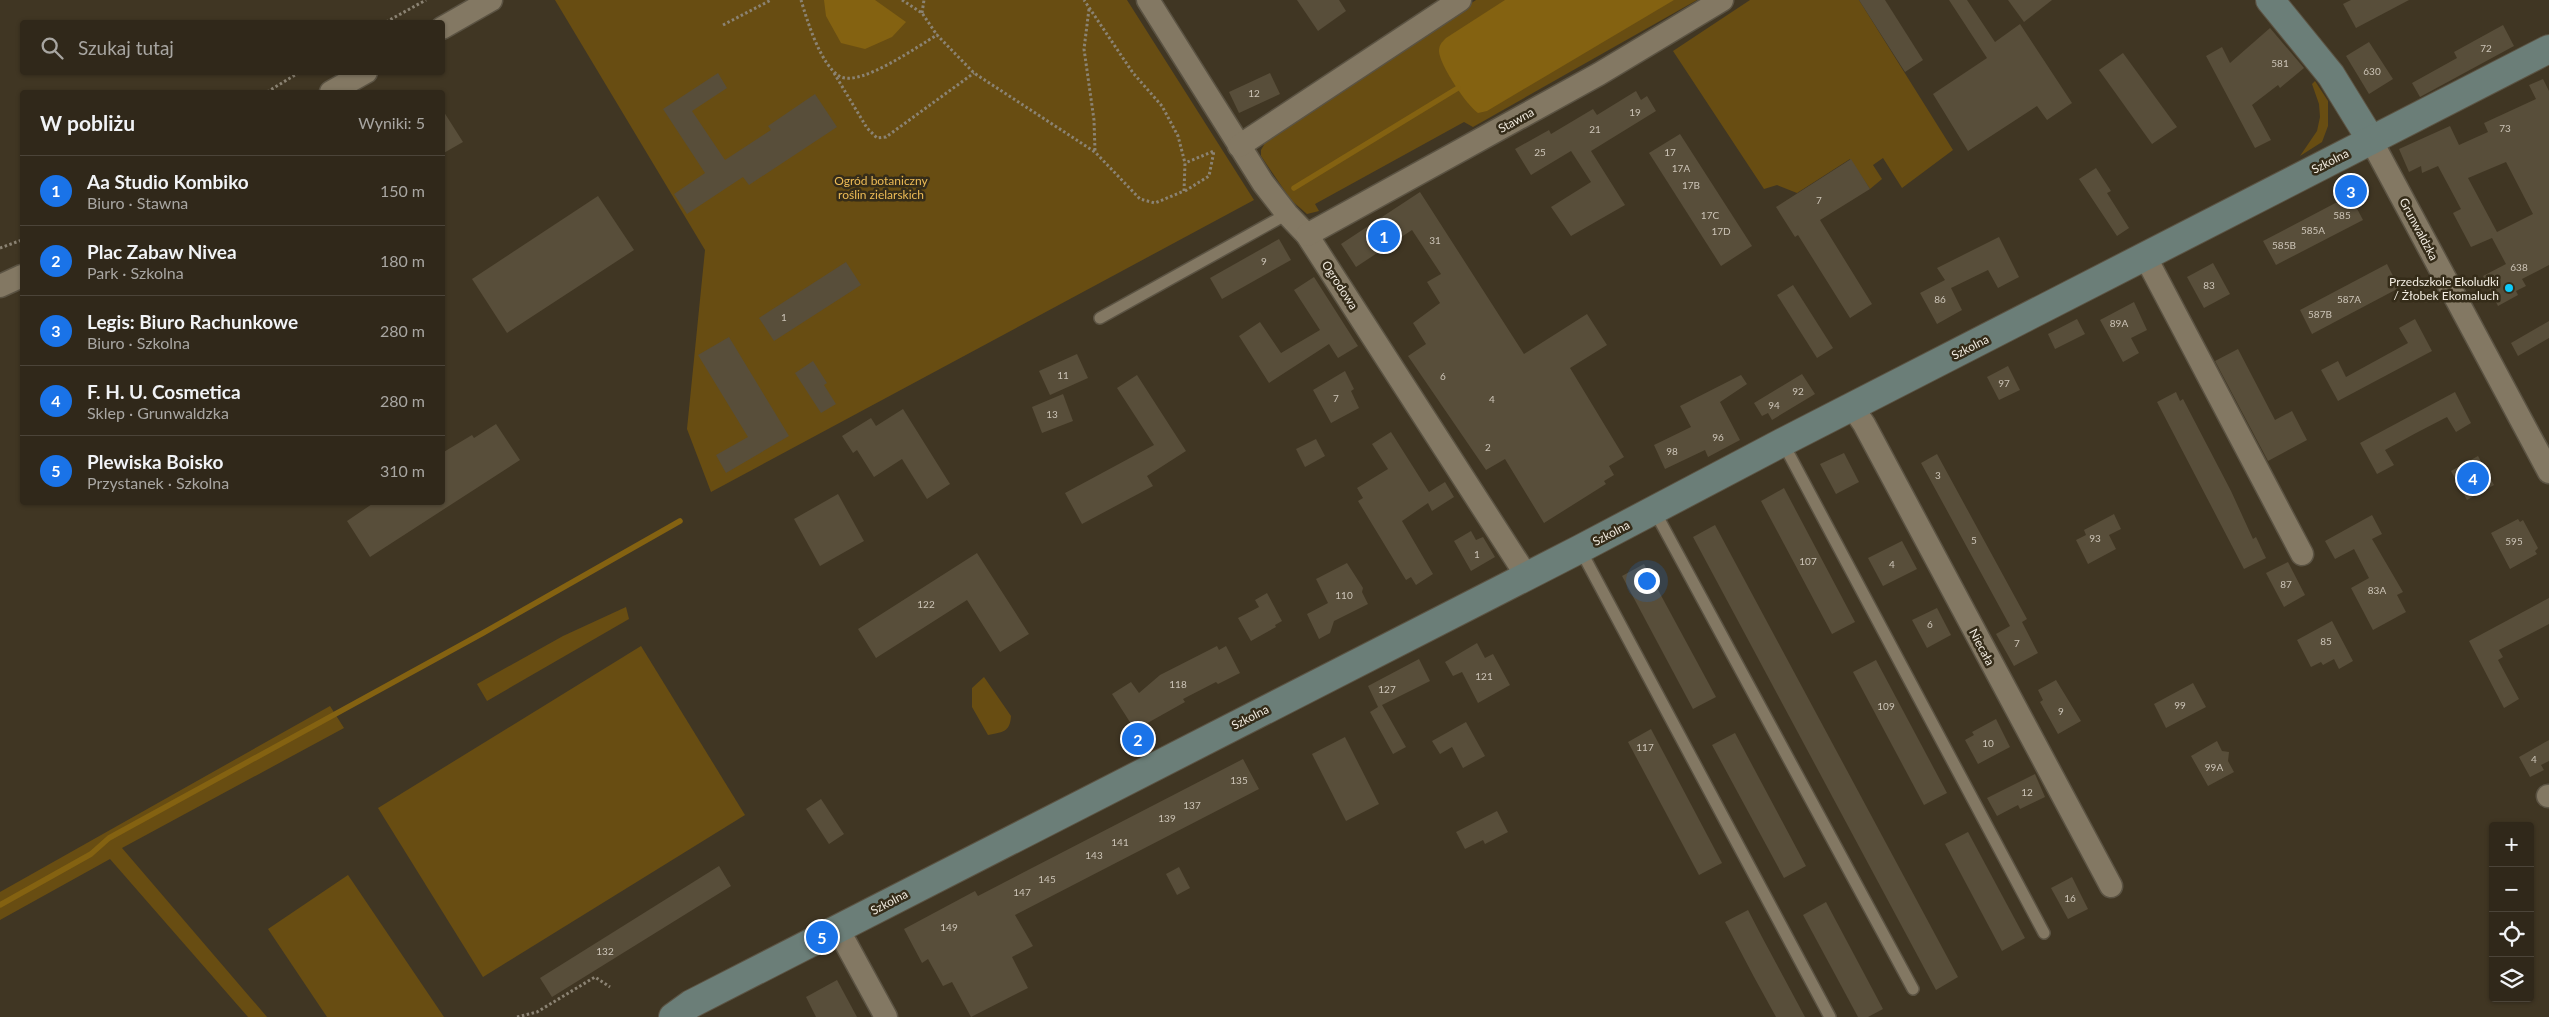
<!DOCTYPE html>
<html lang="pl">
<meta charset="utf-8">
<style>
:root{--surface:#30281a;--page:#383023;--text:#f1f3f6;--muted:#a8a6a2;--line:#4b4439;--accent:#1a73e8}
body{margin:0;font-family:Lato,sans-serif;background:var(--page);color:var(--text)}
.controls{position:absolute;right:15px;bottom:15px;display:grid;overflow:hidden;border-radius:5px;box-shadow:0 1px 4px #0004}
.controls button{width:45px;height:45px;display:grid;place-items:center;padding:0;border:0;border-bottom:1px solid var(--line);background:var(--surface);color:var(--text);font:25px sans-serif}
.you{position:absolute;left:1646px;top:580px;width:18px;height:18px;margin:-12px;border:4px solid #fff;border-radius:50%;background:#1a73e8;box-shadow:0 0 0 8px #1a73e833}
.badge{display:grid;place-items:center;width:32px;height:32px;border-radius:50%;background:var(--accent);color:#fff;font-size:16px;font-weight:700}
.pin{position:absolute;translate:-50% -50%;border:2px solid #fff;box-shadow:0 1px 5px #0006}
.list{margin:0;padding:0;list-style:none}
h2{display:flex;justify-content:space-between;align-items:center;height:65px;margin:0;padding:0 20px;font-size:21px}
h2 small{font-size:16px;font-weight:400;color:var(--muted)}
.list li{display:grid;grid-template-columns:32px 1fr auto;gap:15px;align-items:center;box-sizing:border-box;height:70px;padding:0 20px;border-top:1px solid var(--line)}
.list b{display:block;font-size:19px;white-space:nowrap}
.list p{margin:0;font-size:16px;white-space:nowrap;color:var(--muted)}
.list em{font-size:16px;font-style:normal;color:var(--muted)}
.icon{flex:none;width:28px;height:28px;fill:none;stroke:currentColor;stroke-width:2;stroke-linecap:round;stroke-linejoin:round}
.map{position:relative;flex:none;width:2549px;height:1017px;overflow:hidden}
.search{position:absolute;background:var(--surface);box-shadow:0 1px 4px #0004;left:20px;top:20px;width:425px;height:55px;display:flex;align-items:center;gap:12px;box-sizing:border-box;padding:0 18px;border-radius:5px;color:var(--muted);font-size:19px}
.panel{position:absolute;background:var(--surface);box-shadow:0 1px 4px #0004;left:20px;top:90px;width:425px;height:415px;border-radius:5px}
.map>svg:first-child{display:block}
</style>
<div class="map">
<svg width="2549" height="1017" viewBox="0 0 2549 1017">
<rect width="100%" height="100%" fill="#403623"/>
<g fill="#684d12">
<polygon points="555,0 1127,0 1254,200 711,492 687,429 705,250"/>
<polygon points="1476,0 1697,0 1473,127 1464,122 1315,204 1319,211 1307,214 1291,200 1261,156 1261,150 1269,136"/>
<polygon points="1750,0 1859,0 1953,150 1902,188 1883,158 1873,165 1882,179 1870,189 1850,159 1797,193 1777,185 1764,189 1673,51"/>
<polygon points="2315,81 2328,101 2328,126 2322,142 2300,156 2317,131 2320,117 2319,104 2312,84"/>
<polygon points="626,607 629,619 487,701 477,684 563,636"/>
<polygon points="641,646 745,815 483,977 378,808"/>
<path d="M 984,677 L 1011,716 C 1010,732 1003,732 988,735 L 972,707 L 972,688 Z"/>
<polygon points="330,706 344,728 122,848 267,1017 248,1017 110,859 0,920 0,892"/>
<polygon points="348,875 444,1017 327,1017 268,929"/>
</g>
<g fill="#846211">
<polygon points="824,0 875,0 906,22 892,37 865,49 841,43 826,16"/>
<path d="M 1505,0 L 1674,0 L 1487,111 L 1478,113 C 1467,106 1439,64 1439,51 C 1439,45 1442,42 1446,38 Z"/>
</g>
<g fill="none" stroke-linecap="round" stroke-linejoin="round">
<g stroke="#846211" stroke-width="5.5">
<polyline points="1294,188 1458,88"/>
<polyline points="0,905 91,854 109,838 483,633 680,521"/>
</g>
</g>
<g fill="#584e3a" fill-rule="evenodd">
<polygon points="1297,0 1339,0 1346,11 1318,31"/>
<polygon points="1859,0 1885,0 1923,60 1905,72"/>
<polygon points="1949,0 1967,0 1995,42 2020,24 2072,103 2047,120 2037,106 1968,151 1933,94 1987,58"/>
<polygon points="2008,0 2052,0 2024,22"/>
<polygon points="2351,0 2409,0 2356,28 2343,4"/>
<polygon points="2503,25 2514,46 2420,97 2412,83 2457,58 2454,52"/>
<polygon points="2270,28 2304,68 2280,88 2278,85 2252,105 2271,140 2255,148 2206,56 2222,47 2230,63"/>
<polygon points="2369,42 2393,79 2369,94 2346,56"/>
<polygon points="2123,53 2177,127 2152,144 2099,70"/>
<polygon points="718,73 727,88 692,111 725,160 771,130 768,126 815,94 837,127 749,185 743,177 687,214 674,194 705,173 663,109"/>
<polygon points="1270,73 1280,94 1239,113 1229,92"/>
<path d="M 2543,79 L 2549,91 L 2549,265 L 2522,279 L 2526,286 L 2516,291 L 2518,295 L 2498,306 L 2483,276 L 2506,264 L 2492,238 L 2471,247 L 2453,213 L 2461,209 L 2438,166 L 2422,173 L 2421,166 L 2409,172 L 2399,149 L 2450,126 L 2459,145 L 2488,132 L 2484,123 L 2536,99 L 2529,85 ZM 2506,162 L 2533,214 L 2497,232 L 2468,178 Z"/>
<polygon points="1636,91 1641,100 1647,96 1656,111 1591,151 1625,205 1571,236 1551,207 1591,182 1571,151 1531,175 1515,149 1549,130 1551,134 1593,109 1597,115"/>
<polygon points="442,109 463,142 442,154"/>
<polygon points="1680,134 1752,246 1721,266 1649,153"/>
<polygon points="1851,159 1870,189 1820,220 1872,304 1850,318 1798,235 1795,237 1776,207"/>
<polygon points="2096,168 2111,191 2107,193 2129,228 2117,236 2079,179"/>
<polygon points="1420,192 1524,354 1587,314 1607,345 1570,368 1624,457 1609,466 1614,475 1604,481 1606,484 1544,523 1505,459 1486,470 1408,356 1426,344 1413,323 1440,303 1427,282 1441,274 1412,230 1356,267 1341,244"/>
<polygon points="598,196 634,250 507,333 472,279"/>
<polygon points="2343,199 2354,203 2363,220 2276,265 2263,241"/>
<polygon points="1999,237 2019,277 1998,288 1988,270 1951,288 1962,310 1937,324 1920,293 1945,280 1937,268"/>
<polygon points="1279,239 1291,260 1222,299 1210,278"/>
<polygon points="846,262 861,285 774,341 759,318"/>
<polygon points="2213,263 2230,294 2204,308 2187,277"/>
<polygon points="2387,264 2399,288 2312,334 2300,310"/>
<polygon points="1314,277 1358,346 1338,358 1329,344 1269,383 1239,336 1260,322 1281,353 1320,330 1294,290"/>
<polygon points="1793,285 1833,348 1817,358 1777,295"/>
<polygon points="2134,302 2147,330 2131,338 2139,353 2123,362 2100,320"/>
<polygon points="2077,319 2085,334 2055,349 2048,334"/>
<polygon points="2415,319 2432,351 2338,401 2321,370 2338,361 2346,377 2408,343 2399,328"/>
<polygon points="2549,321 2549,338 2518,356 2511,343"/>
<polygon points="729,337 789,436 726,473 716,455 748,437 698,355"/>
<polygon points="2238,349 2275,420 2292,411 2307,440 2268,461 2215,361"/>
<polygon points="1077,354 1088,378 1050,395 1039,371"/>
<polygon points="813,361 827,383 824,385 836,404 821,413 795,373"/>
<polygon points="2008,366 2020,390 1999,400 1987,377"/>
<polygon points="1345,371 1354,389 1351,391 1359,408 1331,423 1313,390"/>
<polygon points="1802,374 1815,394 1772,420 1768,413 1762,416 1754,403"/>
<polygon points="1137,375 1186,451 1147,476 1153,486 1082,524 1065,493 1154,445 1117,388"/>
<polygon points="1741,375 1747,384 1720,402 1740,440 1708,457 1705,450 1665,469 1654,445 1691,427 1680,406"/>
<polygon points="2176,392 2180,401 2183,399 2231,491 2253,539 2256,537 2266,558 2244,569 2157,402"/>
<polygon points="2455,392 2471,423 2456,432 2447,417 2416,433 2385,450 2394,465 2377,474 2360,443"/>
<polygon points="1063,394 1073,421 1042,433 1032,407"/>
<polygon points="903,409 950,484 927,499 902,459 874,477 857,450 853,453 842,436 871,418 876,426"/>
<polygon points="496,424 520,460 370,557 347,521 375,502 442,502 442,453 472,435 474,438"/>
<polygon points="1391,432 1429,492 1445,482 1454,497 1432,511 1428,503 1402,521 1433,574 1416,585 1411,577 1406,580 1358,501 1363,498 1357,488 1388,469 1372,444"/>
<polygon points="1316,439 1325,456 1305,467 1296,449"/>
<polygon points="1844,453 1859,482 1836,494 1820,464"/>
<polygon points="1937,454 2027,619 2022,622 2038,653 2014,666 1996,634 2010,626 1921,463"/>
<polygon points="2478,456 2494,485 2467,500 2451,471"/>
<polygon points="1784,488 1855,622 1832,634 1761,501"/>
<polygon points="838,494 864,541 820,566 794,519"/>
<polygon points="2114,514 2121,529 2109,535 2116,549 2088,564 2076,540 2086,535 2084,530"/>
<polygon points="2372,515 2382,534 2372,539 2403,592 2397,595 2406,612 2373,630 2351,588 2369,578 2354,549 2335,559 2325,541"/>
<polygon points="2518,519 2520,522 2523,520 2538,548 2535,551 2537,554 2510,569 2491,533"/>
<polygon points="1715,525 1958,977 1936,990 1693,537"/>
<polygon points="1471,531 1476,540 1483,537 1495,557 1471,571 1454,541"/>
<polygon points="1902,541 1917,569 1883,586 1868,558"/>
<polygon points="977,553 1029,634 1000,652 967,600 876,658 858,629"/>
<polygon points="2288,562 2305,595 2284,607 2266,573"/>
<polygon points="1347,563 1363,588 1362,592 1368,604 1334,621 1330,633 1319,639 1307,614 1328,603 1316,579"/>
<polygon points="1644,564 1716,697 1693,709 1622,576"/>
<polygon points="1267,593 1282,621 1275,625 1276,627 1251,641 1238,618 1259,607 1255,600"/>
<polygon points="2549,598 2549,624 2499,650 2503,657 2498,660 2519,699 2504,708 2469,641"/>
<polygon points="1937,608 1951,635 1927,648 1912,620"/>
<polygon points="2332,621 2353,661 2339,669 2334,659 2323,665 2321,662 2311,667 2297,640"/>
<polygon points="1477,643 1485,658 1493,654 1510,685 1478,703 1462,672 1453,676 1445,662"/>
<polygon points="1217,646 1219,650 1226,646 1240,673 1218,684 1216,682 1183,699 1185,702 1135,730 1112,694 1131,682 1139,693 1160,675"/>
<polygon points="1419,659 1430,681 1382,705 1406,747 1393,754 1370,712 1378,707 1368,686"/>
<polygon points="1876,660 1947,793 1924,805 1853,672"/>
<polygon points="2056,680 2081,721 2058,734 2040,702 2043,700 2038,690"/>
<polygon points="2193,683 2206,707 2166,728 2154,704"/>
<polygon points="1996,719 2010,747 1978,764 1965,740 1974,735 1972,732"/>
<polygon points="1466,722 1485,756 1463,768 1452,747 1440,754 1432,741"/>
<polygon points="1651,729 1722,863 1699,875 1628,742"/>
<polygon points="1735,733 1806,866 1784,878 1712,745"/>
<polygon points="1345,737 1379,804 1346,821 1312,754"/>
<polygon points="2549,740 2549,761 2541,765 2544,770 2530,777 2519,757"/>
<polygon points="2217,741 2222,751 2229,752 2228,761 2234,772 2208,786 2191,756"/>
<polygon points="1243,759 1259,789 1015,915 1033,946 1012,957 1028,988 971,1017 952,982 943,986 928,959 922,963 904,929 975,891 978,896"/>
<polygon points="2035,774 2045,797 2020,809 2018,805 1997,816 1987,798"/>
<polygon points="821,799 844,834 829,844 806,809"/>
<polygon points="1497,811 1508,832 1485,844 1483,840 1465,849 1456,832"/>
<polygon points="1968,832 2025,938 2002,951 1945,844"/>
<polygon points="719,866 731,886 552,997 540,978"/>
<polygon points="1179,867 1190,888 1177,895 1166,874"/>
<polygon points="2072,877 2088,909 2068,919 2051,888"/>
<polygon points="1826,902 1883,1009 1868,1017 1858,1017 1803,915"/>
<polygon points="1748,910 1762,937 1805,1017 1776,1017 1754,977 1725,922"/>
<polygon points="837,980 857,1017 816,1017 806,997"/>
</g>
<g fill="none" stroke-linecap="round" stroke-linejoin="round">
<defs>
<g id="lane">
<polyline points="1100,318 1287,214"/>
<polyline points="1783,443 2044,933"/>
<polyline points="1654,510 1913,989"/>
<polyline points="1580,549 1830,1017"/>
</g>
<g id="street">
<polyline points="1148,0 1263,183 1287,214 1307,235 1526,575"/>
<polyline points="442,28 491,0"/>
<polyline points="331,92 366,72"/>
<polyline points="2371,140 2549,472"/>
<polyline points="1239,146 1460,0"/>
<polyline points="1307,235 1599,74 1722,0"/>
<polyline points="2145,256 2302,554"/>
<polyline points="0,286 22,276"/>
<polyline points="1853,408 1864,424 2111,886"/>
<polyline points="2548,796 2549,796"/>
<polyline points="838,929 886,1017"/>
</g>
<g id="secondary">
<polyline points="2270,0 2331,75 2371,140"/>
<polyline points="673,1017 691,1004 1580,549 1783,442 2549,49"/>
</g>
</defs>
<use href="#lane" stroke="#5b5343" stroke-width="14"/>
<use href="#street" stroke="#5b5343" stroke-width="25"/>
<use href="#secondary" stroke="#5b5343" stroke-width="30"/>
<g stroke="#8b8373" stroke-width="3" stroke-dasharray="2.5 2.5" stroke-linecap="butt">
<path d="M 801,0 C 807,20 821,67 841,77 C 862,86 918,46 937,35 L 974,73 L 1095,152 L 1140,199 L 1155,203 L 1184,191 L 1185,163 L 1178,136 L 1162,106 L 1133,73 L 1084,0"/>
<polyline points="902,0 922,13 937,35"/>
<polyline points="1089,9 1084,49 1094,120 1095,151"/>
<polyline points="922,13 924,0"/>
<polyline points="386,22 426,0"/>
<polyline points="723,25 771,0"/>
<polyline points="834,73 867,128 877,138 886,137 974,73"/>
<polyline points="267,92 300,72"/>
<polyline points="1185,191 1209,176 1214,151 1185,163"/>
<polyline points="0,248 22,240"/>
<polyline points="517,1017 537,1012 595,977 610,987"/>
</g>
<use href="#lane" stroke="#837863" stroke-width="11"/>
<use href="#street" stroke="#837863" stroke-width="22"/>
<use href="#secondary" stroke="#6b7e78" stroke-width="28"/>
</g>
<circle fill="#0dcafa" stroke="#352c19" stroke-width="2" cx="2509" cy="288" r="5"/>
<g text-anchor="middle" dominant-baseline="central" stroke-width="5" stroke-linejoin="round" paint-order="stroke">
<g font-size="10" fill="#ccc4b7">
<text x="2486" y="48">72</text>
<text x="2280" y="63">581</text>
<text x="2372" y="71">630</text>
<text x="1254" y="93">12</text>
<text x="1635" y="112">19</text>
<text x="2505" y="128">73</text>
<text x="1595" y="129">21</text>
<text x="1540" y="152">25</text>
<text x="1670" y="152">17</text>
<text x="1681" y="168">17A</text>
<text x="1691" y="185">17B</text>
<text x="1819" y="200">7</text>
<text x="1710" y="215">17C</text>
<text x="2342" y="215">585</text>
<text x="2313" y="230">585A</text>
<text x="1721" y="231">17D</text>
<text x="1435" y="240">31</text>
<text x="2284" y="245">585B</text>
<text x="1264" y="261">9</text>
<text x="2519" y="267">638</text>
<text x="2209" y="285">83</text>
<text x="1940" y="299">86</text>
<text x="2349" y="299">587A</text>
<text x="2320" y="314">587B</text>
<text x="784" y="317">1</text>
<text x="2119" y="323">89A</text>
<text x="1063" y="375">11</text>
<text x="1443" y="376">6</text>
<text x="2004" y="383">97</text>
<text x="1798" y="391">92</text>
<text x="1336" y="398">7</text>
<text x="1492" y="399">4</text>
<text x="1774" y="405">94</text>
<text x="1052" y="414">13</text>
<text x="1718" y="437">96</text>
<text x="1488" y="447">2</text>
<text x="1672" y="451">98</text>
<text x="1938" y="475">3</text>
<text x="2095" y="538">93</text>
<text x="1974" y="540">5</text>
<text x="2514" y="541">595</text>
<text x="1477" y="554">1</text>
<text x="1808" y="561">107</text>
<text x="1892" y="564">4</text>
<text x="2286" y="584">87</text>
<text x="2377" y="590">83A</text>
<text x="1344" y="595">110</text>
<text x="926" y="604">122</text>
<text x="1930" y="624">6</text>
<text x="2326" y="641">85</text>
<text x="2017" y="643">7</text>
<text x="1484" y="676">121</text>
<text x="1178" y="684">118</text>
<text x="1387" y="689">127</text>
<text x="2180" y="705">99</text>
<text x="1886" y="706">109</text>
<text x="2061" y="711">9</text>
<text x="1988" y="743">10</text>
<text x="1645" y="747">117</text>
<text x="2534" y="759">4</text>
<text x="2214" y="767">99A</text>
<text x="1239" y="780">135</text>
<text x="2027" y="792">12</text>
<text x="1192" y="805">137</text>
<text x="1167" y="818">139</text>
<text x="1120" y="842">141</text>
<text x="1094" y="855">143</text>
<text x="1047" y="879">145</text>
<text x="1022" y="892">147</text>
<text x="2070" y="898">16</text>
<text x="949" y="927">149</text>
<text x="605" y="951">132</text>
</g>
<g font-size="12" fill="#f2ece1" stroke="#352c19">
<text transform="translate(1516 120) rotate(-29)">Stawna</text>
<text transform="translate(2330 161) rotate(-27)">Szkolna</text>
<text transform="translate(2419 229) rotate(62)">Grunwaldzka</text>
<text transform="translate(1340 285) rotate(57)">Ogrodowa</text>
<text transform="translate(1970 347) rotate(-27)">Szkolna</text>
<text transform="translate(1611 533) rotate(-28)">Szkolna</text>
<text transform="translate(1982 647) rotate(62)">Niecała</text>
<text transform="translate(1250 717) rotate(-27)">Szkolna</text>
<text transform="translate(889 902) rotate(-28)">Szkolna</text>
</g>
<g font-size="12" fill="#edbb56" stroke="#352c19">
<text x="881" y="180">Ogród botaniczny<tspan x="881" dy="14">roślin zielarskich</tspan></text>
</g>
<g font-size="12" fill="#f2ece1" stroke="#352c19" text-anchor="end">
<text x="2499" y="281">Przedszkole Ekoludki<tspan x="2499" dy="14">/ Żłobek Ekomaluch</tspan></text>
</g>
</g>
</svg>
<div class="controls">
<button>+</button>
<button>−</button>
<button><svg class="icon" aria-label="locate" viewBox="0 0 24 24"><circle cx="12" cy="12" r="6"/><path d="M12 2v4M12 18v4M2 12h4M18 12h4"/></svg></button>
<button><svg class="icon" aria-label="layers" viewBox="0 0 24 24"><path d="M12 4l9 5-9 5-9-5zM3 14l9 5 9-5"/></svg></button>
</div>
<div class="you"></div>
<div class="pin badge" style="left:1384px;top:236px">1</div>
<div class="pin badge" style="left:1138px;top:739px">2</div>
<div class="pin badge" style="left:2351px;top:191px">3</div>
<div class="pin badge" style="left:2473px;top:478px">4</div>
<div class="pin badge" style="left:822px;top:937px">5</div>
<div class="search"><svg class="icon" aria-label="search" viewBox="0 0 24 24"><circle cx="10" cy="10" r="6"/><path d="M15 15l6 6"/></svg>Szukaj tutaj</div>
<section class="panel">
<h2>W pobliżu<small>Wyniki: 5</small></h2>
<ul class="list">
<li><span class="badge">1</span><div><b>Aa Studio Kombiko</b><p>Biuro · Stawna</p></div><em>150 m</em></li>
<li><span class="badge">2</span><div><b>Plac Zabaw Nivea</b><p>Park · Szkolna</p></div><em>180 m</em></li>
<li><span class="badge">3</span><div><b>Legis: Biuro Rachunkowe</b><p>Biuro · Szkolna</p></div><em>280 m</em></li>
<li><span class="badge">4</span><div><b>F. H. U. Cosmetica</b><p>Sklep · Grunwaldzka</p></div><em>280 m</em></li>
<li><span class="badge">5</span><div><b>Plewiska Boisko</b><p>Przystanek · Szkolna</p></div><em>310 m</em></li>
</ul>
</section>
</div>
